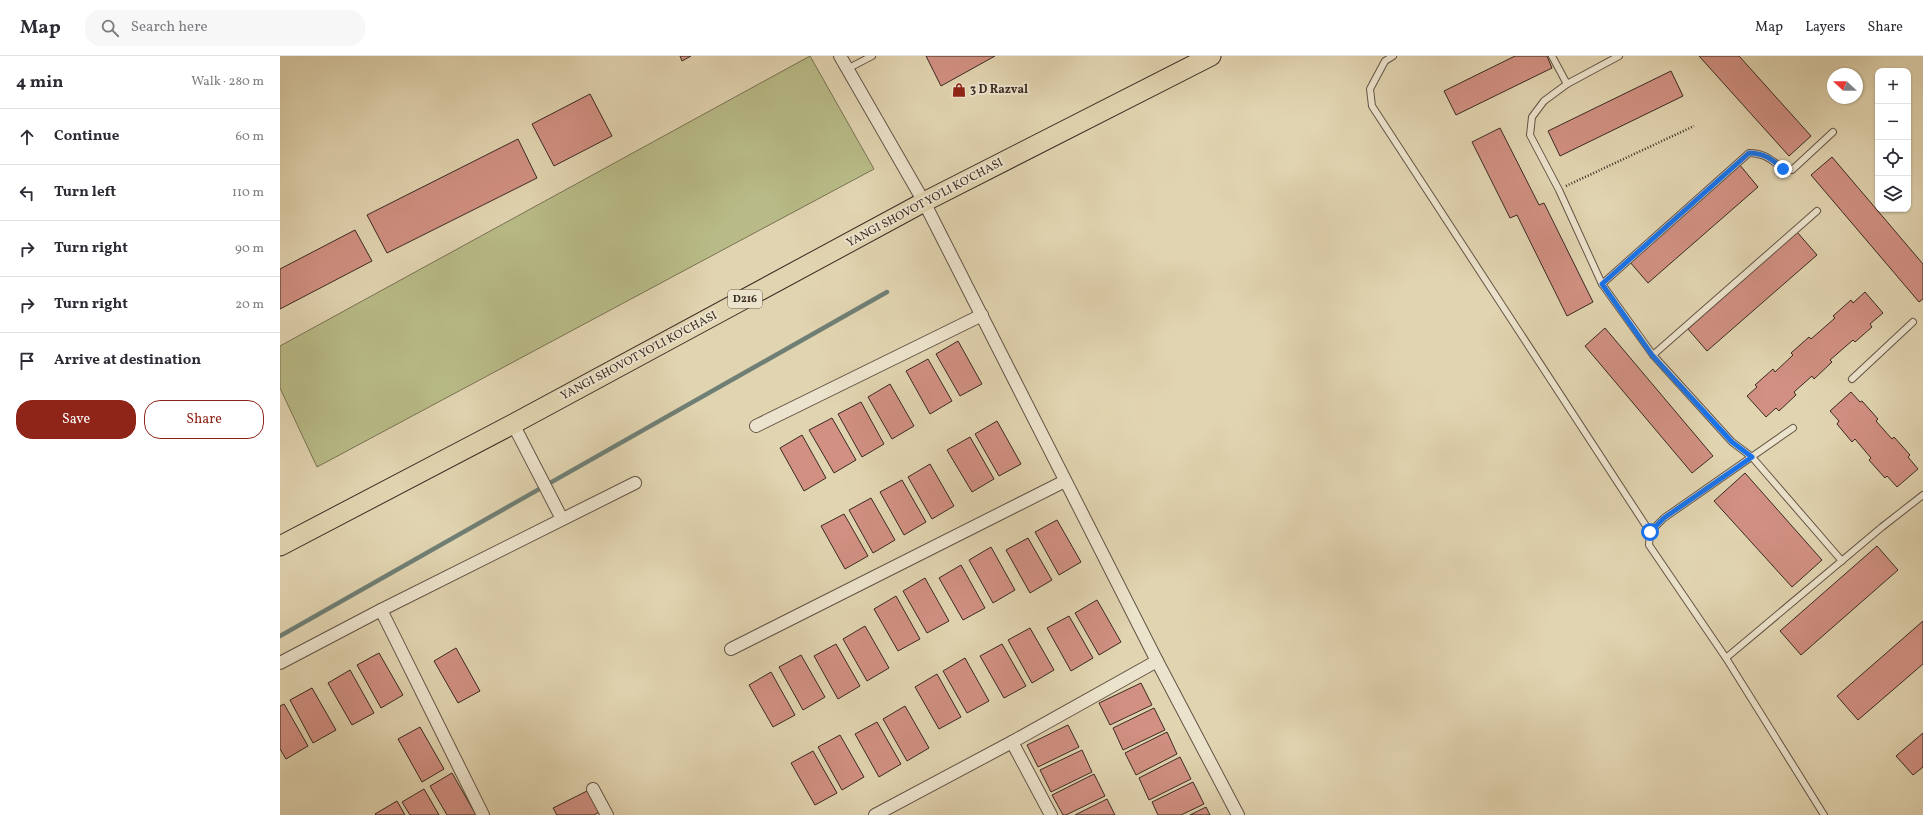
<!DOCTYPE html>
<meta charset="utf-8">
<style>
:root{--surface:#fff;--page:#f7f7f7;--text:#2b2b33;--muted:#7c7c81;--line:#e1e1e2;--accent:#8f2418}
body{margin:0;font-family:Vollkorn,serif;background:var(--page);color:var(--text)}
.controls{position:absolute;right:12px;top:12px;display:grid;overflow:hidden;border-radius:8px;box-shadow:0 1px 3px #0004}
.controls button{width:36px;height:36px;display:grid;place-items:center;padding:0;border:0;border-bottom:1px solid var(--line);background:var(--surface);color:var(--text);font:20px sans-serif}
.compass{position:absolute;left:1547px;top:12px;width:36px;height:36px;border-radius:50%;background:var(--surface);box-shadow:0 1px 3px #0004;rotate:292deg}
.stop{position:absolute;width:12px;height:12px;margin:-9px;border:3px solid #1a73e8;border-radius:50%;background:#fff}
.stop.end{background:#1a73e8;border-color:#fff;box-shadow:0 1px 4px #0008}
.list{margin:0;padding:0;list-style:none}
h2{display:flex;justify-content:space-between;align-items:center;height:52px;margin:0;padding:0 16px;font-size:17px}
h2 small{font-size:13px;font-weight:400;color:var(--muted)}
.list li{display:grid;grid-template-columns:26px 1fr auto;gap:12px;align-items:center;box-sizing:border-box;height:56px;padding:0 16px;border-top:1px solid var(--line)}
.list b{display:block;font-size:15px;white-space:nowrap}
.list em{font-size:13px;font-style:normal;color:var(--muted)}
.actions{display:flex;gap:8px;padding:12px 16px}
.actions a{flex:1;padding:9px 0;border:1px solid var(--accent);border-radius:16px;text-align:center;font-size:14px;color:var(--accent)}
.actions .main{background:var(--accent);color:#fff}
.icon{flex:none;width:22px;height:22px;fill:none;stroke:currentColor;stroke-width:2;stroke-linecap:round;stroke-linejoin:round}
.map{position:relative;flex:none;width:1643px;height:759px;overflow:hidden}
header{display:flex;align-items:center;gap:24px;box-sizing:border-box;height:56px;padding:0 20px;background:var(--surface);border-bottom:1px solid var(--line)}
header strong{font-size:19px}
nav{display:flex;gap:22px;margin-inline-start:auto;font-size:14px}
.search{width:280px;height:36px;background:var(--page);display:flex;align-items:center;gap:10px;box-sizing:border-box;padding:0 14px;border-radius:16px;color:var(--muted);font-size:15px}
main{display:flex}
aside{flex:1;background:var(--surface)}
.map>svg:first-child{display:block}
</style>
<header>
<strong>Map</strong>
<div class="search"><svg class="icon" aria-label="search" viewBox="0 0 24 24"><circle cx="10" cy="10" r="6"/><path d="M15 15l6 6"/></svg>Search here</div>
<nav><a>Map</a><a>Layers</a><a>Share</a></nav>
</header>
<main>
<aside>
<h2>4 min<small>Walk · 280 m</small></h2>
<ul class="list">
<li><svg class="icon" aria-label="ahead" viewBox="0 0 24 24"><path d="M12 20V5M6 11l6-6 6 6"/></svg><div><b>Continue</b></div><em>60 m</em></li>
<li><svg class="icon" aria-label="left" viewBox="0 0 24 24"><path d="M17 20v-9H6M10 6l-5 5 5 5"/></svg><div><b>Turn left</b></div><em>110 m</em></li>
<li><svg class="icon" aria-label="right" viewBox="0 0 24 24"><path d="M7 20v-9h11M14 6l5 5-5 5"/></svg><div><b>Turn right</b></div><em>90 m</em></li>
<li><svg class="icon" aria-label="right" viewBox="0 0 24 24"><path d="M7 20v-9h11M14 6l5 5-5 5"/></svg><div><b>Turn right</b></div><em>20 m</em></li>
<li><svg class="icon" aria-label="arrive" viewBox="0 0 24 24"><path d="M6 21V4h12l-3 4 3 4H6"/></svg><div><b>Arrive at destination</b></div></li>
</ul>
<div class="actions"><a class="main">Save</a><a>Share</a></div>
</aside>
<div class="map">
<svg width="1643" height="759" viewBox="0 0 1643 759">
<rect width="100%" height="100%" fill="#e1d4b0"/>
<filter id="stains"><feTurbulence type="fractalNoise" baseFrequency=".005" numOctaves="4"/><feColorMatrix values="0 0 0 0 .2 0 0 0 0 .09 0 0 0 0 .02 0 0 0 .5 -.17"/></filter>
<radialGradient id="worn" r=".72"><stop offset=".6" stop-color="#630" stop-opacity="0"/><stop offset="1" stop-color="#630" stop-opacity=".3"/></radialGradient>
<polygon fill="#b8bb87" stroke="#797254" points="530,0 594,113 37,411 0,332 0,290"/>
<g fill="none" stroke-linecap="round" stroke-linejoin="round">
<polyline stroke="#707f75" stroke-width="4.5" points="0,580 607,236"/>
</g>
<g fill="#d19082" stroke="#3a2a22">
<polygon points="400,0 411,0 402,5"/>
<polygon points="646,0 715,0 661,30"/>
<polygon points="1235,0 1267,0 1272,12 1176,59 1164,35"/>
<polygon points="1419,0 1459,0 1531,80 1509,100"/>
<polygon points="1391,15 1403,40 1280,100 1268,75"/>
<polygon points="310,38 332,80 274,110 252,68"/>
<polygon points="1220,72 1259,149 1264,147 1313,246 1287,260 1237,159 1230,162 1192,86"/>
<polygon points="238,83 257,122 107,197 87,159"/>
<polygon points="1552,101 1643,208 1643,243 1639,246 1531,119"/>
<polygon points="1459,108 1478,131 1368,227 1349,205"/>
<polygon points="75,174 92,205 0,253 0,213"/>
<polygon points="1517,176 1537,199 1427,295 1408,273"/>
<polygon points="1585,236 1603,257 1590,268 1592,271 1575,286 1573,284 1550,304 1552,306 1534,323 1532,320 1514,336 1516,339 1499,355 1496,352 1486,361 1467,340 1477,331 1475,329 1493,313 1495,316 1513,299 1511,297 1529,281 1531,283 1555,262 1553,260 1571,244 1573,247"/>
<polygon points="1325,272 1433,400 1412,417 1305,290"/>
<polygon points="678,285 702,328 680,340 656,298"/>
<polygon points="648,303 672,345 650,358 626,315"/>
<polygon points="610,328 634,370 612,383 588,341"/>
<polygon points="1571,336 1580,346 1582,345 1598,363 1596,365 1612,383 1614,381 1630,399 1628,401 1638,413 1617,431 1607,420 1605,422 1589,404 1591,402 1575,383 1572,386 1557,368 1559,365 1550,355"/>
<polygon points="581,346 604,388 582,401 558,358"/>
<polygon points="552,362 576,404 554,417 529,374"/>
<polygon points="717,365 741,408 719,420 695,378"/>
<polygon points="522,379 546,422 524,435 500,392"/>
<polygon points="690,381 714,423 692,436 667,394"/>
<polygon points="650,408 674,450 652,463 628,421"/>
<polygon points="1465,417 1542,504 1512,531 1434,445"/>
<polygon points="622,424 646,466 624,479 600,436"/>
<polygon points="591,442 615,484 593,497 569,454"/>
<polygon points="564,458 588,500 565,513 541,470"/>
<polygon points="777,464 801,506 779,519 755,476"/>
<polygon points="748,482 772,524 750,537 726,494"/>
<polygon points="1597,490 1618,514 1521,599 1500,575"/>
<polygon points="711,491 735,534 713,547 689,504"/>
<polygon points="681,509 705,552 683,564 659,522"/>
<polygon points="645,522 669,565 647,577 623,535"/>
<polygon points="616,540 640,583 618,595 594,553"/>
<polygon points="817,544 841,586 819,599 795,557"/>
<polygon points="789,560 813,602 791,615 767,572"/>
<polygon points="1643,565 1643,608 1578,664 1557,640"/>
<polygon points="585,570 609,612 587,625 563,583"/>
<polygon points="750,572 774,614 752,627 728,584"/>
<polygon points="556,588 580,630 558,643 534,600"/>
<polygon points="722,588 746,630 724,642 700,600"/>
<polygon points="176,592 200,635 178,647 154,605"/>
<polygon points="99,597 123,639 101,652 77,609"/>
<polygon points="521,599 545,641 523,654 499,611"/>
<polygon points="685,602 709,645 687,657 663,615"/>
<polygon points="70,614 94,657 72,669 48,627"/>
<polygon points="491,616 515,659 493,671 469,629"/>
<polygon points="657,618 681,661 659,673 635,631"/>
<polygon points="861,627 872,649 830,669 819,647"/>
<polygon points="32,632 56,674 33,687 10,644"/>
<polygon points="4,648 28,690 6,703 0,693 0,650"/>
<polygon points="625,650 649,692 627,705 603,663"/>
<polygon points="874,652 885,674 843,694 833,672"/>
<polygon points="597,666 621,708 599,721 575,678"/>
<polygon points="788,669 799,691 758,711 747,689"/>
<polygon points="140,671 164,713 142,726 118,683"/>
<polygon points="887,676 897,698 856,719 845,697"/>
<polygon points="1643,677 1643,711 1633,719 1616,700"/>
<polygon points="560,679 584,721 562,734 538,691"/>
<polygon points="802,694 812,716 771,736 760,714"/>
<polygon points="533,695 557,737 535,749 511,707"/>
<polygon points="900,701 911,723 869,744 859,722"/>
<polygon points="172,717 196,759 167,759 150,730"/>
<polygon points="814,718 825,740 786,759 783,759 772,739"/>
<polygon points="913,726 924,748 901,759 878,759 872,746"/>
<polygon points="315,731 325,753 314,759 277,759 273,752"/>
<polygon points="144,733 159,759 130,759 122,746"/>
<polygon points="827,743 835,759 795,759"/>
<polygon points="117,745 125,759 96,759 95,758"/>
<polygon points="926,751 930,759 910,759"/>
</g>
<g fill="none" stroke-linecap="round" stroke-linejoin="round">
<defs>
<g id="service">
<polyline points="1113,0 1105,5 1090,33 1092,50 1370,476"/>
<polyline points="1272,0 1287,28 1264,45 1252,61 1250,79 1279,134 1322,228 1373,299 1452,386 1472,401 1562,505"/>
<polyline points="567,13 592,0"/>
<polyline points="1287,28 1339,0"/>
<path d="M 1322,228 L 1469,97 C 1492,97 1494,112 1512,114 L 1553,76"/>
<polyline points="1373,299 1537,155"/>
<polyline points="1572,323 1633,266"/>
<polyline points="1513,372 1384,462 1370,476 1369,489 1446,602 1602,471 1643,439"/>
<polyline points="1446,602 1544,759"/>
</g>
<g id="minor">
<polyline points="560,0 644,146 877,605 958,759"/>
<polyline points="233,368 282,463"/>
<polyline points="476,370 702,259"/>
<polyline points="101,554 203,759"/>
<polyline points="451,593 785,425"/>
<polyline points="0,607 101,554 355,427"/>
<polyline points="732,686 771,759"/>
<polyline points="313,733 327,759"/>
<polyline points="595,759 732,686 877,605"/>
</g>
<polyline id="primary" points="0,490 233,368 644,146 931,0"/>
</defs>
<use href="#service" stroke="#645446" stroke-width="8"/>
<use href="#minor" stroke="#645446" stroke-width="14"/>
<use href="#primary" stroke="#3a2a22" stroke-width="21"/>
<polyline stroke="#3a2a22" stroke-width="2.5" stroke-dasharray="1 2" stroke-linecap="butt" points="1286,130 1414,70"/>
<use href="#service" stroke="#ece3cc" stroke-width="6"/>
<use href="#minor" stroke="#ece3cc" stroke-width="12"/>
<use href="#primary" stroke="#e1d4b0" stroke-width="19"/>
</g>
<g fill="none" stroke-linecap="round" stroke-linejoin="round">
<path stroke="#1a73e8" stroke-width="5" d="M 1370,476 L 1384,462 L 1472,401 L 1452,386 L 1372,299 L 1322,228 L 1469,97 C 1484,97 1492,103 1503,113"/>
</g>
<defs>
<symbol id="shop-bare" viewBox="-9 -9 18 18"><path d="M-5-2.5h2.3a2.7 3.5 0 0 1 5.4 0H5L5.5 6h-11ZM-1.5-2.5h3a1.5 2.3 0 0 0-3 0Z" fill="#8f2418" stroke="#ece3cc" stroke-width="2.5" paint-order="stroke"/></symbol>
</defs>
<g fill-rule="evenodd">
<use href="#shop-bare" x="669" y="24" width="20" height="20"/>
</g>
<g text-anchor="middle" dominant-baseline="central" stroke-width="4" stroke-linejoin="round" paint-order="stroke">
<rect fill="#ece3cc" stroke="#6f6255" stroke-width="1" x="448" y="234" width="34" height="18" rx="3"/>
<g font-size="11" font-weight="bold" fill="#3a2a22">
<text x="465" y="243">D216</text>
</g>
<g font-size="12" font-weight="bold" fill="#3a2a22" stroke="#ece3cc" text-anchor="start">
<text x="690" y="34">3 D Razval</text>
</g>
<g font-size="12" fill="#3a2a22" stroke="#ece3cc">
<text transform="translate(645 147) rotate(-28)">YANGI SHOVOT YO'LI KO'CHASI</text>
<text transform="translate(359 300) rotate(-28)">YANGI SHOVOT YO'LI KO'CHASI</text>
</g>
</g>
<rect width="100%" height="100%" filter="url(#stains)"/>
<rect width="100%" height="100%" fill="url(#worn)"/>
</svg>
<div class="controls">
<button>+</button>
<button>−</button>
<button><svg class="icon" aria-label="locate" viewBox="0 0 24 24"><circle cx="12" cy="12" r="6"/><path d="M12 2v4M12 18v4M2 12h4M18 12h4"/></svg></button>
<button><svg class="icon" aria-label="layers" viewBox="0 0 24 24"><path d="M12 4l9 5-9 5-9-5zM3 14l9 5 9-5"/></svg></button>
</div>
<svg class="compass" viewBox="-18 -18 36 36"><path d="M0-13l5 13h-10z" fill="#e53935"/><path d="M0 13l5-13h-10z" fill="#7c7c81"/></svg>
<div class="stop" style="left:1370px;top:476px"></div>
<div class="stop end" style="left:1503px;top:113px"></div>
</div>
</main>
